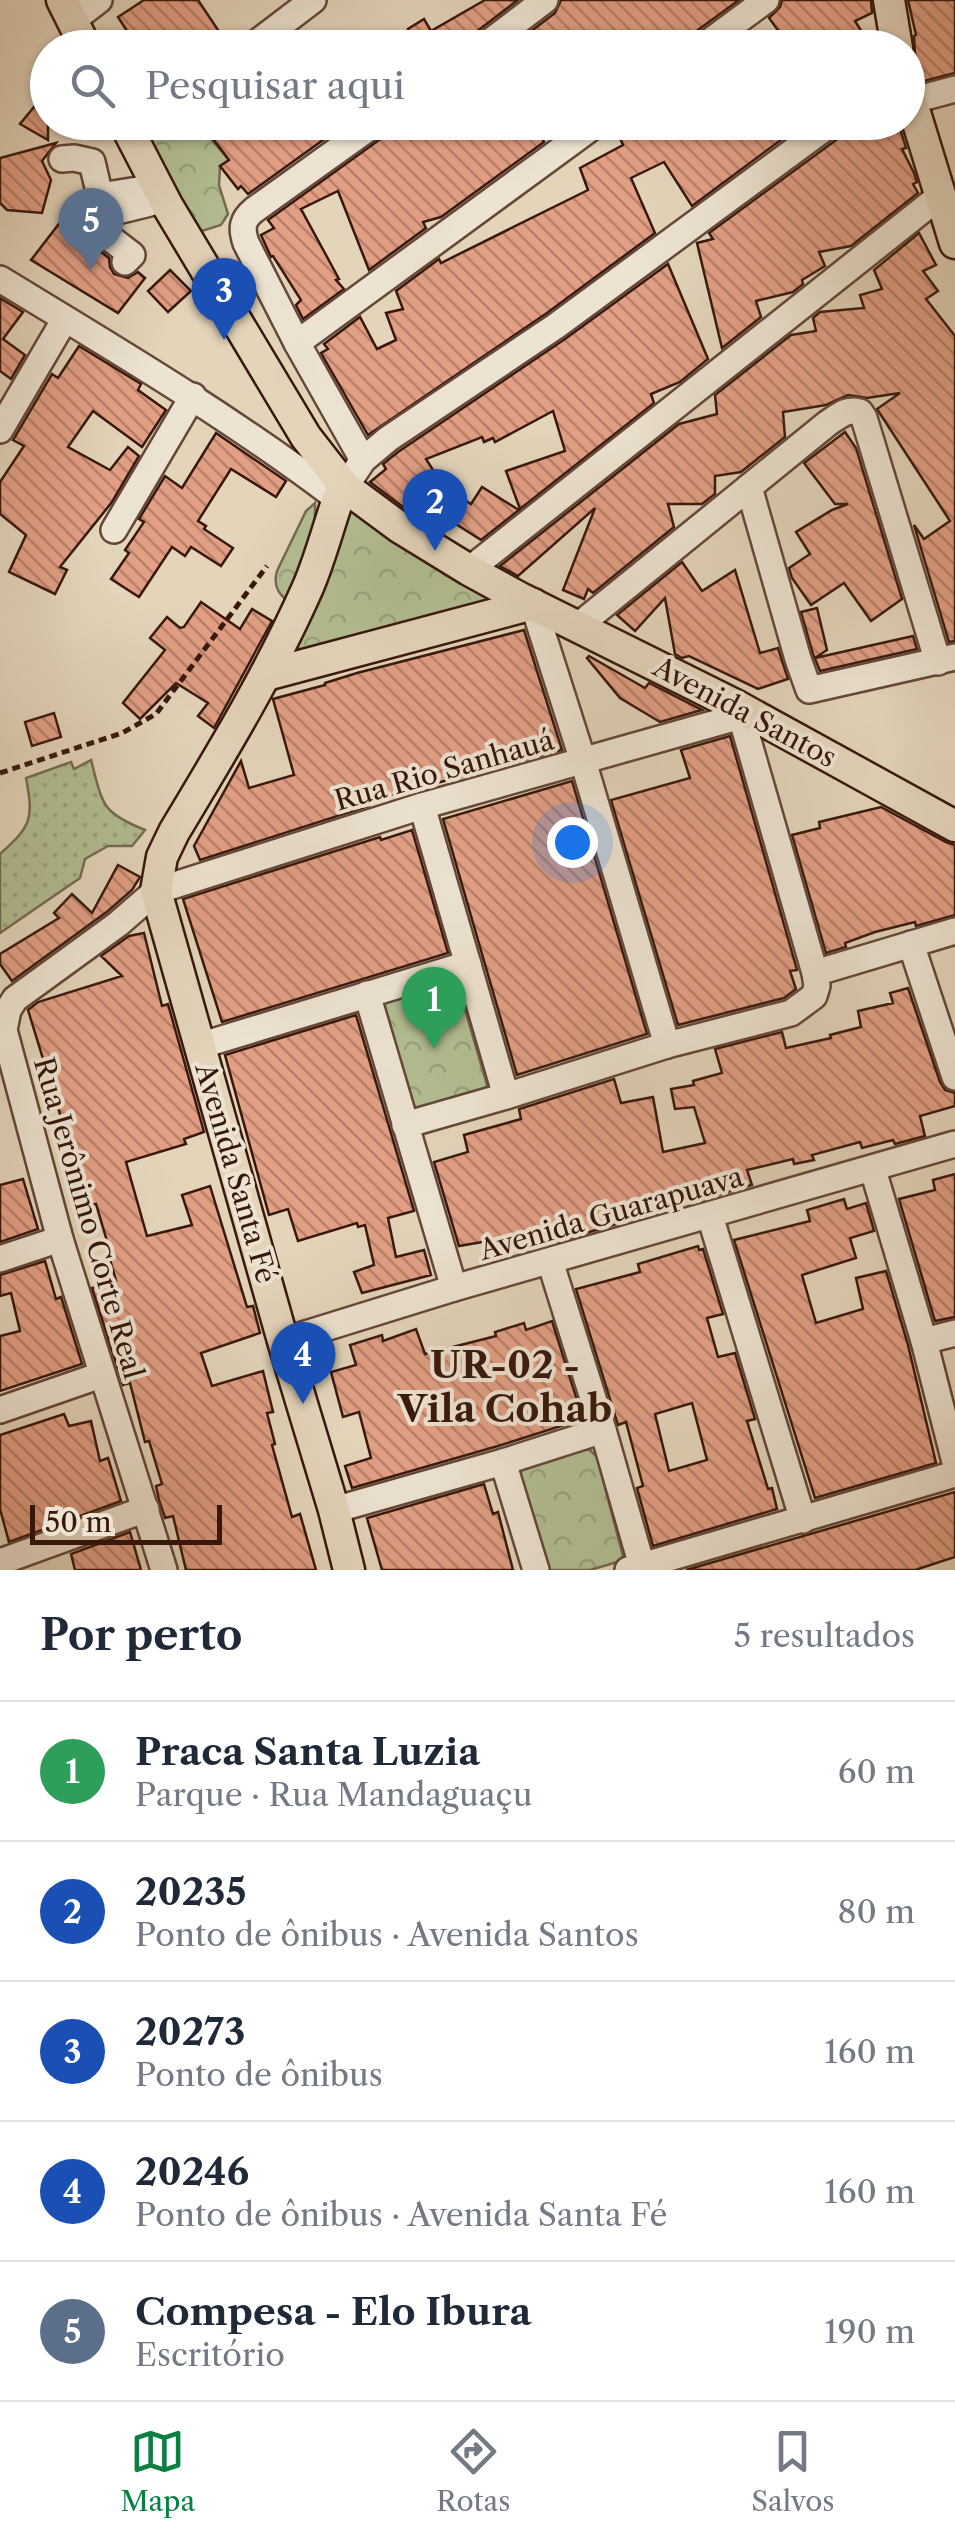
<!DOCTYPE html>
<html lang="pt">
<meta charset="utf-8">
<style>
:root{--surface:#fff;--page:#f6f6f7;--text:#1f2937;--muted:#747a83;--line:#e0e1e3;--accent:#0b8043}
body{margin:0;font-family:"Libre Caslon Text",serif;background:var(--page);color:var(--text)}
.scale{position:absolute;left:30px;bottom:25px;width:192px;box-sizing:border-box;padding-left:10px;border:5px solid #38180d;border-top:0;font-size:28px;line-height:35px;white-space:nowrap;color:#38180d;-webkit-text-stroke:8px #ede3d2;paint-order:stroke}
.you{position:absolute;left:572px;top:842px;width:35px;height:35px;margin:-25px;border:8px solid #fff;border-radius:50%;background:#1a73e8;box-shadow:0 0 0 15px #1a73e833}
.badge{display:grid;place-items:center;width:65px;height:65px;border-radius:50%;background:var(--accent);color:#fff;font-size:32px;font-weight:700}
.pin{position:absolute;translate:-50% -82px;filter:drop-shadow(0 2px 5px #0008)}
.pin::after{content:'';position:absolute;top:52px;width:35px;height:30px;background:inherit;clip-path:polygon(0 0,100% 0,50% 100%)}
.list{margin:0;padding:0;list-style:none}
h2{display:flex;justify-content:space-between;align-items:center;height:130px;margin:0;padding:0 40px;font-size:42px}
h2 small{font-size:32px;font-weight:400;color:var(--muted)}
.list li{display:grid;grid-template-columns:65px 1fr auto;gap:30px;align-items:center;box-sizing:border-box;height:140px;padding:0 40px;border-top:2px solid var(--line)}
.list b{display:block;font-size:38px;white-space:nowrap}
.list p{margin:0;font-size:32px;white-space:nowrap;color:var(--muted)}
.list em{font-size:32px;font-style:normal;color:var(--muted)}
.icon{flex:none;width:55px;height:55px;fill:none;stroke:currentColor;stroke-width:2;stroke-linecap:round;stroke-linejoin:round}
.map{position:relative;flex:none;width:955px;height:1570px;overflow:hidden}
.search{position:absolute;background:var(--surface);box-shadow:0 2px 8px #0004;left:30px;right:30px;top:30px;height:110px;display:flex;align-items:center;gap:25px;box-sizing:border-box;padding:0 35px;border-radius:55px;color:var(--muted);font-size:38px}
.sheet{height:830px;background:var(--surface)}
nav{display:flex;justify-content:space-around;align-items:center;box-sizing:border-box;height:140px;border-top:2px solid var(--line);background:var(--surface);font-size:28px;color:var(--muted)}
nav a{display:grid;justify-items:center;gap:5px}
nav .on{color:var(--accent)}
.map>svg:first-child{display:block}
</style>
<div class="map">
<svg width="955" height="1570" viewBox="0 0 955 1570">
<defs>
<pattern id="grass-dots" width="8" height="8" patternUnits="userSpaceOnUse" patternTransform="scale(2.5)"><rect width="8" height="8" fill="#b2bd91"/><path d="M2 2h.1M6 6h.1" fill="none" stroke="#9aa27c" stroke-width="1.8" stroke-linecap="round"/></pattern>
<pattern id="forest-crowns" width="20" height="18" patternUnits="userSpaceOnUse" patternTransform="scale(2.5)"><rect width="20" height="18" fill="#b2bd91"/><path d="M2 6a3 3 0 1 1 6 0M12 15a3 3 0 1 1 6 0" fill="none" stroke="#9aa27c"/></pattern>
<pattern id="building-back-hatch" width="6" height="6" patternUnits="userSpaceOnUse" patternTransform="scale(2.5)"><rect width="6" height="6" fill="#e29f84"/><path d="M-1 5l2 2M0 0l6 6M5-1l2 2" fill="none" stroke="#b8816a"/></pattern>
</defs>
<rect width="100%" height="100%" fill="#e3d4ba"/>
<filter id="stains"><feTurbulence type="fractalNoise" baseFrequency=".002" numOctaves="4"/><feColorMatrix values="0 0 0 0 .2 0 0 0 0 .09 0 0 0 0 .02 0 0 0 .5 -.17"/></filter>
<radialGradient id="worn" r=".72"><stop offset=".6" stop-color="#630" stop-opacity="0"/><stop offset="1" stop-color="#630" stop-opacity=".3"/></radialGradient>
<path fill="url(#grass-dots)" stroke="#756a4f" stroke-width="2.5" d="M 91,760 C 103,804 100,812 145,830 L 132,846 L 108,846 L 85,859 L 80,878 L 0,933 L 0,854 C 31,826 34,820 26,778 L 71,762 L 74,769 Z"/>
<g fill="url(#forest-crowns)" stroke="#756a4f" stroke-width="2.5">
<polygon points="161,123 197,123 229,160 220,166 219,185 228,214 221,225 189,235 146,135 153,132"/>
<polygon points="338,499 540,608 277,665"/>
<path d="M 315,503 L 315,523 L 294,607 C 281,596 272,589 277,571 L 306,511 Z"/>
<polygon points="449,982 457,982 487,1085 487,1092 415,1114 381,1007 385,1000"/>
<polygon points="578,1449 590,1450 597,1457 623,1556 621,1561 590,1570 547,1570 520,1476 523,1467"/>
</g>
<g fill="url(#building-back-hatch)" stroke="#38180d" stroke-width="2.5" fill-rule="evenodd">
<polygon points="144,0 198,0 230,48 138,48 118,17"/>
<polygon points="485,0 518,0 472,35 466,48 403,48 414,41 408,29 424,19 431,31"/>
<polygon points="561,0 739,0 691,35 685,48 509,48 555,13"/>
<polygon points="782,0 871,0 872,13 855,21 872,48 754,48 780,33 769,18 780,7"/>
<polygon points="908,0 955,0 955,73 924,81 920,76 915,54 914,36 916,35"/>
<polygon points="48,90 48,140 20,124"/>
<polygon points="200,122 348,122 248,194 241,186 238,189 220,166 229,160"/>
<polygon points="393,122 532,122 544,142 441,217 423,222 426,228 369,270 338,191 301,209 339,279 336,280 344,289 303,319 296,305 301,300 273,256 271,257 261,235 274,228 268,220 386,135"/>
<polygon points="651,122 805,122 692,206 664,162 631,178 655,233 547,313 368,435 321,353 328,349 324,344 360,317 377,349 396,340 386,313 403,309 396,291 439,259 441,263 588,190 580,168 623,145 620,138"/>
<polygon points="849,122 898,122 906,148 902,149 914,173 917,182 913,184 918,193 851,246 819,252 825,266 802,280 803,284 793,292 756,301 761,317 722,348 697,243 713,239 709,233 843,135"/>
<polygon points="56,143 42,161 51,180 42,213 7,210 0,203 0,158"/>
<polygon points="65,216 75,232 109,258 110,267 114,274 128,278 138,272 145,278 118,313 31,260"/>
<polygon points="919,233 936,265 923,271 938,291 926,299 955,336 955,641 949,642 914,525 924,539 950,521 877,409 900,393 867,398 848,395 826,405 783,412 785,437 741,472 715,476 715,494 702,504 668,504 674,527 593,593 588,589 584,599 563,590 595,508 518,576 500,566 679,424 717,414 715,395 791,335 816,331 813,318 820,312 864,308 860,295 882,289 874,270"/>
<polygon points="668,264 708,359 680,382 651,394 654,403 520,509 506,471 565,451 553,411 495,442 493,438 484,442 482,437 426,459 435,473 414,484 421,501 450,491 471,504 482,487 519,510 481,540 448,519 445,523 418,507 411,513 370,482 386,469 383,464 398,452 565,339"/>
<polygon points="170,270 191,291 168,312 148,291"/>
<polygon points="0,298 23,312 3,339 25,355 11,379 0,371"/>
<polygon points="79,346 141,384 138,390 166,410 142,447 93,411 68,447 110,470 128,447 139,456 112,502 60,567 67,570 55,594 9,572 26,535 0,514 0,482 24,446 13,440 52,374 58,378"/>
<polygon points="845,432 856,448 902,599 871,621 844,583 811,605 792,578 789,568 810,554 796,532 832,510 848,504 835,504 804,463"/>
<polygon points="216,433 286,481 276,497 231,469 198,521 206,526 204,529 233,548 221,566 191,547 185,556 172,547 139,597 111,579 129,553 125,550 144,522 139,519 165,476 182,488"/>
<polygon points="682,562 702,591 735,570 760,653 778,648 788,679 758,689 689,656 682,658 675,654 665,598 635,631 617,615"/>
<polygon points="201,602 240,629 252,609 272,621 214,728 198,716 208,703 176,683 140,719 123,703 165,650 150,638 167,617 180,628 184,627"/>
<polygon points="817,608 827,650 815,658 913,636 917,649 820,671 813,654 801,612"/>
<polygon points="524,630 562,750 368,801 369,806 200,860 194,846 241,761 249,788 294,775 273,699 325,685 325,683 357,673"/>
<polygon points="589,656 645,688 649,683 702,710 660,722 620,698 587,658"/>
<polygon points="54,713 61,737 32,746 25,722"/>
<polygon points="730,736 797,970 790,971 796,989 784,998 678,1025 611,800 690,778 681,750"/>
<polygon points="572,781 647,1034 517,1075 443,819"/>
<polygon points="881,807 946,842 955,845 955,915 916,926 915,922 875,932 845,943 846,947 826,953 792,835 820,828 819,822"/>
<polygon points="412,830 448,953 222,1022 183,899 380,837 381,840"/>
<polygon points="118,865 140,877 132,890 108,911 12,981 0,964 0,954 59,918 54,913 72,894 92,913"/>
<polygon points="144,933 162,1006 168,1004 204,1132 184,1139 186,1144 126,1162 147,1236 192,1225 182,1195 210,1186 247,1307 253,1306 260,1333 201,1353 212,1386 263,1371 273,1412 267,1413 275,1444 272,1445 292,1517 300,1514 316,1570 186,1570 173,1516 165,1518 159,1500 156,1486 162,1484 149,1441 145,1442 130,1383 123,1385 92,1288 116,1281 107,1249 109,1248 96,1204 91,1205 82,1175 79,1176 28,1010 38,1002 122,976 101,956 129,936"/>
<polygon points="908,988 940,1082 945,1090 955,1093 955,1106 920,1116 925,1136 895,1144 893,1140 862,1148 860,1142 812,1155 814,1160 794,1164 793,1159 747,1170 752,1185 690,1203 689,1200 618,1216 620,1223 556,1242 555,1238 521,1247 518,1236 459,1246 434,1162 468,1152 464,1135 521,1119 519,1109 614,1079 621,1103 653,1097 663,1152 705,1143 694,1107 675,1109 671,1089 694,1085 693,1081 722,1073 715,1049 782,1032 786,1048 831,1038 830,1035 861,1027 858,1011 893,1003 890,993"/>
<polygon points="356,1015 414,1211 388,1218 396,1257 424,1250 431,1275 362,1293 354,1272 374,1265 365,1225 358,1227 357,1223 298,1241 288,1209 269,1215 225,1055"/>
<polygon points="955,1174 955,1317 935,1321 899,1199 935,1190 933,1180"/>
<polygon points="23,1179 38,1229 0,1242 0,1185"/>
<polygon points="844,1199 847,1209 866,1203 874,1231 850,1238 856,1258 802,1275 816,1323 863,1309 856,1278 886,1271 908,1345 936,1463 815,1498 734,1240 810,1221 807,1210"/>
<path d="M 698,1246 L 699,1250 L 703,1249 L 723,1314 L 707,1318 L 718,1357 L 735,1353 L 755,1419 L 747,1421 L 768,1489 L 772,1488 L 777,1509 L 653,1546 L 637,1488 L 643,1486 L 626,1422 L 618,1425 L 576,1289 L 640,1272 L 638,1264 ZM 692,1403 L 707,1460 L 669,1471 L 655,1414 Z"/>
<polygon points="45,1261 56,1299 61,1297 82,1364 0,1391 0,1336 20,1331 11,1293 0,1296 0,1275"/>
<polygon points="552,1321 583,1419 498,1446 352,1488 345,1466 371,1458 359,1412 343,1417 331,1372 356,1365 350,1345 382,1335 383,1341 416,1329 425,1354 496,1336 495,1332 524,1323 526,1330"/>
<polygon points="64,1414 69,1426 91,1421 100,1461 108,1458 121,1501 9,1542 0,1509 0,1435"/>
<polygon points="484,1484 493,1514 498,1512 513,1570 382,1570 367,1518"/>
<polygon points="955,1492 955,1557 915,1570 686,1570"/>
<polygon points="130,1532 141,1570 75,1570 71,1554"/>
</g>
<g fill="none" stroke-linecap="round" stroke-linejoin="round">
<defs>
<g id="minor">
<polyline points="73,20 99,0"/>
<polyline points="250,48 313,0"/>
<polyline points="482,48 545,0"/>
<polyline points="701,48 766,0"/>
<polyline points="910,101 955,89"/>
<polyline points="62,159 74,158 92,162 100,196 144,189"/>
<polyline points="125,262 132,255 85,219 150,203"/>
<path d="M 0,279 C 115,349 230,417 338,499"/>
<polyline points="297,343 599,122"/>
<polyline points="0,430 65,319"/>
<path d="M 363,460 L 297,343 L 246,243 C 241,228 242,220 254,210 L 377,122"/>
<polyline points="345,487 363,460 388,439 556,326 833,122"/>
<polyline points="749,487 798,659 809,690 955,657"/>
<polyline points="114,530 193,396"/>
<polyline points="469,570 940,196"/>
<polyline points="533,604 583,761 667,1045"/>
<path d="M 578,626 L 828,423 C 839,416 847,408 860,412 L 864,418 L 938,662"/>
<polyline points="422,806 506,1096"/>
<polyline points="911,944 955,1077"/>
<polyline points="815,973 955,931"/>
<polyline points="367,994 454,1288"/>
<polyline points="199,1046 468,964"/>
<polyline points="405,1125 506,1096 667,1045 791,1013 814,996 817,986 815,973 741,716"/>
<polyline points="873,1170 924,1341 955,1462"/>
<polyline points="710,1216 803,1520"/>
<polyline points="0,1259 60,1239"/>
<polyline points="550,1261 603,1430 642,1566"/>
<polyline points="283,1341 454,1288 955,1144"/>
<polyline points="924,1341 955,1333"/>
<polyline points="0,1410 101,1375"/>
<polyline points="503,1462 536,1570"/>
<polyline points="334,1510 503,1462 603,1430"/>
<polyline points="0,1562 146,1509"/>
<polyline points="164,1570 60,1239 4,1030 8,1010 15,999 118,924 156,891 422,806 741,716 737,706"/>
<polyline points="628,1570 955,1474"/>
</g>
<g id="major">
<polyline points="62,0 86,48"/>
<polyline points="889,0 897,48"/>
<polyline points="908,90 955,243"/>
<polyline points="124,122 167,205 285,402 306,437 345,487 399,527 469,570 522,599 737,706 955,826"/>
<path d="M 345,487 L 338,499 C 328,528 320,559 308,587 C 270,673 222,752 174,832 L 162,857 L 156,891 L 283,1341 L 334,1510 L 349,1570"/>
<polyline points="266,675 533,604"/>
</g>
</defs>
<use href="#minor" stroke="#634738" stroke-width="30"/>
<use href="#major" stroke="#38180d" stroke-width="35"/>
<polyline stroke="#38180d" stroke-width="5" stroke-dasharray="8 5" stroke-linecap="butt" points="0,773 122,733 156,714 267,566"/>
<use href="#minor" stroke="#ede3d2" stroke-width="25"/>
<use href="#major" stroke="#e3d4ba" stroke-width="30"/>
</g>
<g text-anchor="middle" dominant-baseline="central" stroke-width="8" stroke-linejoin="round" paint-order="stroke">
<g font-size="28" fill="#38180d" stroke="#ede3d2">
<text transform="translate(745 712) rotate(28)">Avenida Santos</text>
<text transform="translate(444 770) rotate(-16)">Rua Rio Sanhauá</text>
<text transform="translate(236 1173) rotate(74)">Avenida Santa Fé</text>
<text transform="translate(611 1213) rotate(-16)">Avenida Guarapuava</text>
<text transform="translate(89 1218) rotate(74)">Rua Jerônimo Corte Real</text>
</g>
<g font-size="38" font-weight="bold" fill="#38180d" stroke="#ede3d2">
<text x="505" y="1364">UR-02 -<tspan x="505" dy="44">Vila Cohab</tspan></text>
</g>
</g>
<rect width="100%" height="100%" filter="url(#stains)"/>
<rect width="100%" height="100%" fill="url(#worn)"/>
</svg>
<div class="scale">50 m</div>
<div class="you"></div>
<div class="pin badge" style="left:434px;top:1049px;background:#2e9e5b">1</div>
<div class="pin badge" style="left:435px;top:551px;background:#1a4fb4">2</div>
<div class="pin badge" style="left:224px;top:340px;background:#1a4fb4">3</div>
<div class="pin badge" style="left:303px;top:1404px;background:#1a4fb4">4</div>
<div class="pin badge" style="left:91px;top:270px;background:#5c6f8a">5</div>
<div class="search"><svg class="icon" aria-label="search" viewBox="0 0 24 24"><circle cx="10" cy="10" r="6"/><path d="M15 15l6 6"/></svg>Pesquisar aqui</div>
</div>
<section class="sheet">
<h2>Por perto<small>5 resultados</small></h2>
<ul class="list">
<li><span class="badge" style="background:#2e9e5b">1</span><div><b>Praca Santa Luzia</b><p>Parque · Rua Mandaguaçu</p></div><em>60 m</em></li>
<li><span class="badge" style="background:#1a4fb4">2</span><div><b>20235</b><p>Ponto de ônibus · Avenida Santos</p></div><em>80 m</em></li>
<li><span class="badge" style="background:#1a4fb4">3</span><div><b>20273</b><p>Ponto de ônibus</p></div><em>160 m</em></li>
<li><span class="badge" style="background:#1a4fb4">4</span><div><b>20246</b><p>Ponto de ônibus · Avenida Santa Fé</p></div><em>160 m</em></li>
<li><span class="badge" style="background:#5c6f8a">5</span><div><b>Compesa - Elo Ibura</b><p>Escritório</p></div><em>190 m</em></li>
</ul>
</section>
<nav>
<a class="on"><svg class="icon" aria-label="map" viewBox="0 0 24 24"><path d="M3 6l6-2 6 2 6-2v14l-6 2-6-2-6 2zM9 4v14M15 6v14"/></svg>Mapa</a>
<a><svg class="icon" aria-label="directions" viewBox="0 0 24 24"><path d="M12 3l9 9-9 9-9-9zM9 14v-3h6M13 9l2 2-2 2"/></svg>Rotas</a>
<a><svg class="icon" aria-label="saved" viewBox="0 0 24 24"><path d="M7 4h10v16l-5-4-5 4z"/></svg>Salvos</a>
</nav>
